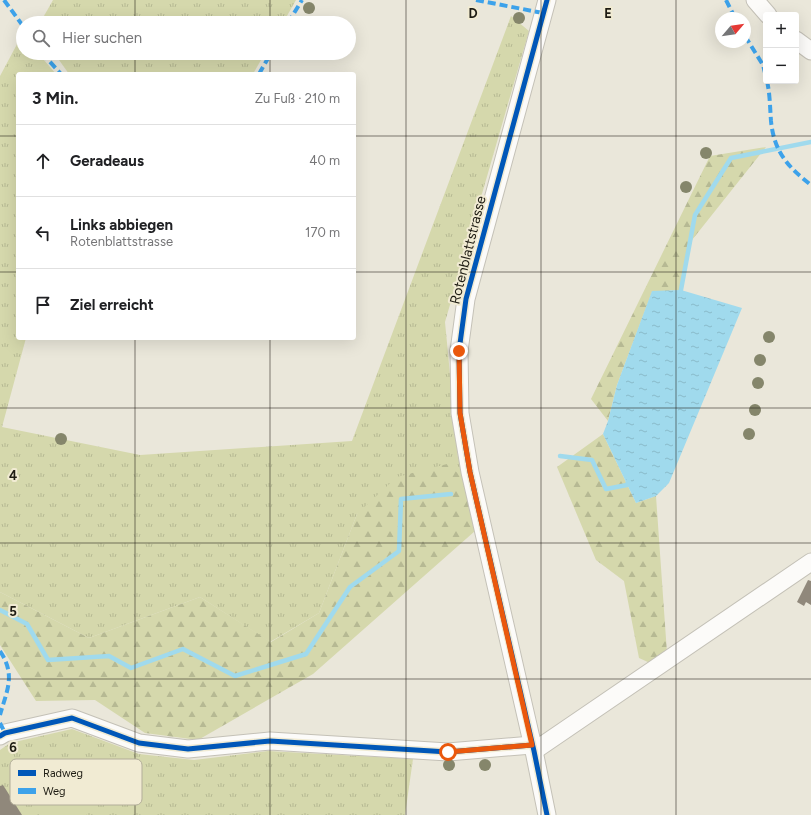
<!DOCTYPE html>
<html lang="de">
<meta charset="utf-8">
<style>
:root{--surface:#fff;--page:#f2f2f2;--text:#202124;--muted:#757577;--line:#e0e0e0}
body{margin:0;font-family:Figtree,sans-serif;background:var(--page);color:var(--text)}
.controls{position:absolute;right:12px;top:12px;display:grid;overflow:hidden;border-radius:4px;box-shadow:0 4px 16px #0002}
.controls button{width:36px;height:36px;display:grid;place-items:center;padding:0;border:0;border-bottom:1px solid var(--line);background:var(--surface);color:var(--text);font:20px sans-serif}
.compass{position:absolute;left:715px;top:12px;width:36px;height:36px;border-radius:50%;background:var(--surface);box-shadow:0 4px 16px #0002;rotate:61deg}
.stop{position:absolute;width:12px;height:12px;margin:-9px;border:3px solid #ea580c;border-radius:50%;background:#fff}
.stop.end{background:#ea580c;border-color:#fff;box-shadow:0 1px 4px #0008}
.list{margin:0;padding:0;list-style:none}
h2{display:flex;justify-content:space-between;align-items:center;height:52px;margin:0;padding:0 16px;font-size:17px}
h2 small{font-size:13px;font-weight:400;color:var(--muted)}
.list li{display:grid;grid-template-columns:26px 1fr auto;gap:12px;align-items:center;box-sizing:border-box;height:72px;padding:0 16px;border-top:1px solid var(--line)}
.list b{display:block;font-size:15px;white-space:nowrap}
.list p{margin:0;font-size:13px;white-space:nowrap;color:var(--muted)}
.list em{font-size:13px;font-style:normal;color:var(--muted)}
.icon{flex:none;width:22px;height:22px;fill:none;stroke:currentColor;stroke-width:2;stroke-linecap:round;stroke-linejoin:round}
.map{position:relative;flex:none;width:811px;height:815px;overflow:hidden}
.search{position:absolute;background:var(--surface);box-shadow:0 4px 16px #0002;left:16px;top:16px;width:340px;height:44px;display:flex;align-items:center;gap:10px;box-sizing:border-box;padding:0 14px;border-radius:22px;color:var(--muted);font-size:15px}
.panel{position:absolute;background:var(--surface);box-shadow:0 4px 16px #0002;left:16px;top:72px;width:340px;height:268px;border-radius:4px}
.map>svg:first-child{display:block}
</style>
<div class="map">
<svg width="811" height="815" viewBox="0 0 811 815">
<defs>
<pattern id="grass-tufts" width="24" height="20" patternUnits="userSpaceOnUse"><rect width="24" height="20" fill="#d5d8ac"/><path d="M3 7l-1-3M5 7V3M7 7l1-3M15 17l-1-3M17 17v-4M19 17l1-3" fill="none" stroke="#b6b993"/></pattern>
<pattern id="forest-firs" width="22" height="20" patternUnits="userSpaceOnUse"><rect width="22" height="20" fill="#d5d8ac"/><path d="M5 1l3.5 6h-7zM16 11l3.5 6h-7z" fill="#b6b993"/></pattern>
<pattern id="water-ripples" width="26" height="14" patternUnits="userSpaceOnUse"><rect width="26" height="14" fill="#a0daed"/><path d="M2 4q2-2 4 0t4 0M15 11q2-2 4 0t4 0" fill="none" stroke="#89baca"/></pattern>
</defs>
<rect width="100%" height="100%" fill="#eae7da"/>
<g fill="url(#grass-tufts)">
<polygon points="53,0 296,0 283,23 40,23"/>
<polygon points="511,16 529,31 445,322 458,458 467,481 357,514 319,613 270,642 200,597 89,638 0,592 0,76 23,33 23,53 38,53 56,74 18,74 18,338 26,338 2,427 140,455 352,441"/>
<polygon points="54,53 265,53 253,74 69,74"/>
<polygon points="72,729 139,754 194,760 268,751 413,759 405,815 0,815 0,750 10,743"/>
</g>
<g fill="url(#forest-firs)">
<polygon points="766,147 692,240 681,290 652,292 617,385 608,421 591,399 710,156"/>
<polygon points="603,434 636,503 656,496 667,653 650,663 639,658 624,581 596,560 557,467"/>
<polygon points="447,464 467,481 475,531 313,674 198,740 145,733 95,700 36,701 0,645 0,592 89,638 200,597 271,642 319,613 357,514 397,477"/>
</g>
<polygon fill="#d5d8ac" points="59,771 87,815 40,815 25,792"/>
<polygon fill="url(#water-ripples)" points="681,290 742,308 669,483 656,496 636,503 603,434 608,421 617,385 652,291"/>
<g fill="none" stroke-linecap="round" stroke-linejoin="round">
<g stroke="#a0daed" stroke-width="4.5">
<polyline points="680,295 695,215 731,158 811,142"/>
<polyline points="560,456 592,460 606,489 627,485 629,479"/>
<polyline points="0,610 27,624 48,660 109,656 131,668 183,649 235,676 306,654 350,587 399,551 401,499 451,494"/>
</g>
</g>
<g fill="#90887b">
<polygon points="808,580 811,581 811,605 806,602 804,606 797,602"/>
<polygon points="3,785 22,815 0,815 0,786"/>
</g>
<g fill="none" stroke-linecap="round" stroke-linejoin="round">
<defs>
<g id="minor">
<polyline points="755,0 768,15"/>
<polyline points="796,40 811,51"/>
<polyline points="0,736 5,733 72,718 139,743 188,749 270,741 448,752 532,745"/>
<polyline points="534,751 811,562"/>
<polyline points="547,815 534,751 470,472 460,413 459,351 466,299 547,0"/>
</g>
</defs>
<use href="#minor" stroke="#c4c1b7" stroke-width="19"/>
<use href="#minor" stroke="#fcfbf9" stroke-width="17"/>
<g stroke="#3da2ea" stroke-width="4" stroke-dasharray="8 4" stroke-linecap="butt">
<polyline points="4,0 23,26"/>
<polyline points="476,0 543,13"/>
<polyline points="726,0 735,18"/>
<polyline points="288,23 302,0"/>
<polyline points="745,36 763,65 766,77"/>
<polyline points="42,53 61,74"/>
<polyline points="259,74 271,53"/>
<path d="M 767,81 C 770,94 770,108 771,121 C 774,152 788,167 811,185"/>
<path d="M 0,651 C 16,675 7,690 0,715"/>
<polyline points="0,723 5,733"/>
</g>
<defs>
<g id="cycleway">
<polyline points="0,736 5,733 72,718 139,743 188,749 270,741 448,752 532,745"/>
<polyline points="547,815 534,751 470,472 460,413 459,351 466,299 547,0"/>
</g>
</defs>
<use href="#cycleway" stroke="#f1ebd3" stroke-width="8"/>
<use href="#cycleway" stroke="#0057b8" stroke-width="5"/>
</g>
<g fill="#85866b">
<circle cx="309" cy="8" r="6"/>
<circle cx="519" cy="18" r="6"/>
<circle cx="706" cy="153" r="6"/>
<circle cx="686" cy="187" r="6"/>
<circle cx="769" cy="337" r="6"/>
<circle cx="760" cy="360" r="6"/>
<circle cx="758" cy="383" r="6"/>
<circle cx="755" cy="410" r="6"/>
<circle cx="749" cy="434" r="6"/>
<circle cx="61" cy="439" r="6"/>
<circle cx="449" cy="765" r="6"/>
<circle cx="485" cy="765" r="6"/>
</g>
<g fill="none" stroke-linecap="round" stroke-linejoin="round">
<polyline stroke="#ea580c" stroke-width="5" points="448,752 532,745 470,472 460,413 459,351"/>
</g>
<path fill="none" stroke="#1e1c13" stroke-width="1" stroke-opacity="0.55" d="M 135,0 L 135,23M 270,0 L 270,23M 406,0 L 406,815M 541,0 L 541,815M 676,0 L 676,815M 135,53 L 135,74M 270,53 L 270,74M 0,136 L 18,136M 354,136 L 811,136M 0,272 L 18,272M 354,272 L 811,272M 135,338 L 135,815M 270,338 L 270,815M 0,408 L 811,408M 0,543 L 811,543M 0,679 L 811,679"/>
<g text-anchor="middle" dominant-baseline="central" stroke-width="4" stroke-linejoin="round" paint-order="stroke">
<g font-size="14" fill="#1e1c13" stroke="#f1ebd3">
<text transform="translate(468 250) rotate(-76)">Rotenblattstrasse</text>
</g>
</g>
<rect x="10" y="759" width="132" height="46" rx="6" fill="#f1ebd3" stroke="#b2ad99" stroke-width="1"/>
<rect x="18" y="770" width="18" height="6" fill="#0057b8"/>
<rect x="18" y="788" width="18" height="6" fill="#3da2ea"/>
<g font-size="11" fill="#1e1c13">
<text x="43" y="777">Radweg</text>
<text x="43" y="795">Weg</text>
</g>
<g font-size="13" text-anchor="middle" font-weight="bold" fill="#1e1c13" stroke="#f1ebd3" stroke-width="4" stroke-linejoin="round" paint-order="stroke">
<text x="473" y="18">D</text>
<text x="608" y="18">E</text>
<text x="13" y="480">4</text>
<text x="13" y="616">5</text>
<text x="13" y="752">6</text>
</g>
</svg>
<div class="controls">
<button>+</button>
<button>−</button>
</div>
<svg class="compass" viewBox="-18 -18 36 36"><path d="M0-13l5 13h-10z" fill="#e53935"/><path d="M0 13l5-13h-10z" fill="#757577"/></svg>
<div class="stop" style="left:448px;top:752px"></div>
<div class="stop end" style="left:459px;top:351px"></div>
<div class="search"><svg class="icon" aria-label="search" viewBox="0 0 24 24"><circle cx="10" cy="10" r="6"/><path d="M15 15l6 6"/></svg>Hier suchen</div>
<section class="panel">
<h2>3 Min.<small>Zu Fuß · 210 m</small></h2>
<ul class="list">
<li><svg class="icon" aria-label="ahead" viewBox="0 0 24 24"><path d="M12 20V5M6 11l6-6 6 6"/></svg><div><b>Geradeaus</b></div><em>40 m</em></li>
<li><svg class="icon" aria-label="left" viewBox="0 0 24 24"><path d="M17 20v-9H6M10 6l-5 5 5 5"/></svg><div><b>Links abbiegen</b><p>Rotenblattstrasse</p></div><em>170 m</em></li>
<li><svg class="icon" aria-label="arrive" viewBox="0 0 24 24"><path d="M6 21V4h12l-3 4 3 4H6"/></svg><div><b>Ziel erreicht</b></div></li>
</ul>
</section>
</div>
